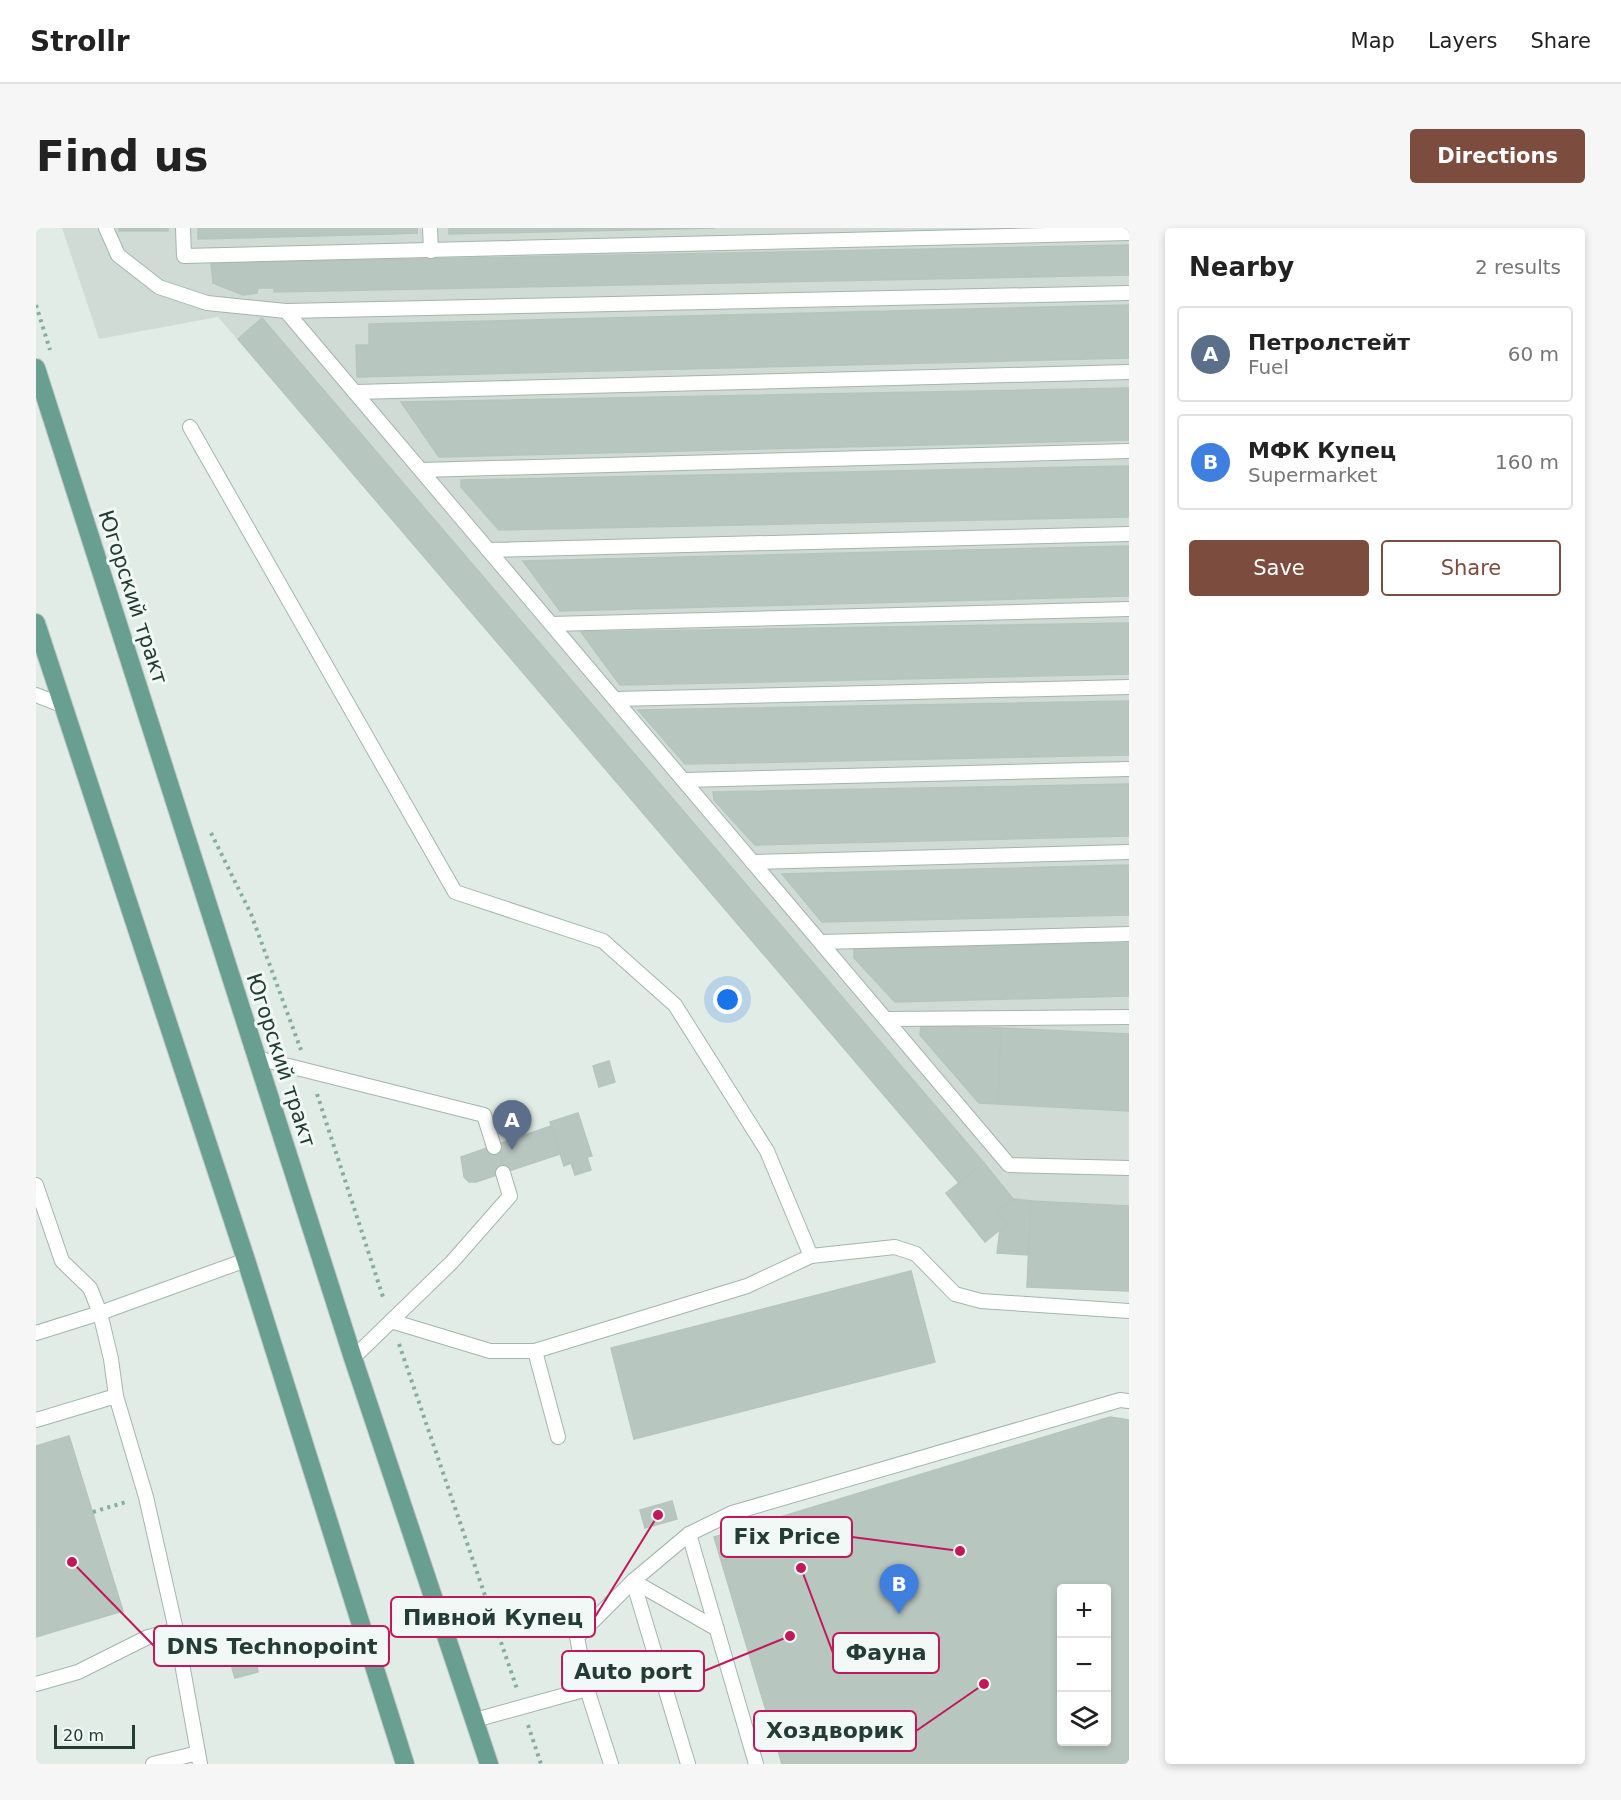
<!DOCTYPE html>
<meta charset="utf-8">
<style>
:root{--surface:#fff;--page:#f6f6f6;--text:#222;--muted:#767676;--line:#e0e0e0;--accent:#7c4c3e}
body{margin:0;font-family:"DejaVu Sans",sans-serif;background:var(--page);color:var(--text)}
.controls{position:absolute;right:18px;bottom:18px;display:grid;overflow:hidden;border-radius:6px;box-shadow:0 3px 9px #0003}
.controls button{width:54px;height:54px;display:grid;place-items:center;padding:0;border:0;border-bottom:2px solid var(--line);background:var(--surface);color:var(--text);font:30px sans-serif}
.scale{position:absolute;left:18px;bottom:15px;width:81px;box-sizing:border-box;padding-left:6px;border:3px solid #233c35;border-top:0;font-size:16px;line-height:21px;white-space:nowrap;color:#233c35;-webkit-text-stroke:4px #f2f8f5;paint-order:stroke}
.you{position:absolute;left:692px;top:772px;width:21px;height:21px;margin:-15px;border:4px solid #fff;border-radius:50%;background:#1a73e8;box-shadow:0 0 0 9px #1a73e833}
.badge{display:grid;place-items:center;width:39px;height:39px;border-radius:50%;background:var(--accent);color:#fff;font-size:20px;font-weight:700}
.pin{position:absolute;translate:-50% -50px;filter:drop-shadow(0 2px 3px #0008)}
.pin::after{content:'';position:absolute;top:32px;width:21px;height:18px;background:inherit;clip-path:polygon(0 0,100% 0,50% 100%)}
.list{margin:0;padding:0;list-style:none}
h2{display:flex;justify-content:space-between;align-items:center;height:78px;margin:0;padding:0 24px;font-size:26px}
h2 small{font-size:20px;font-weight:400;color:var(--muted)}
.list li{display:grid;grid-template-columns:39px 1fr auto;gap:18px;align-items:center;box-sizing:border-box;height:96px;margin:0 12px 12px;padding:0 12px;border:2px solid var(--line);border-radius:6px}
.list b{display:block;font-size:22px;white-space:nowrap}
.list p{margin:0;font-size:20px;white-space:nowrap;color:var(--muted)}
.list em{font-size:20px;font-style:normal;color:var(--muted)}
.actions{display:flex;gap:12px;padding:18px 24px}
.actions a{flex:1;padding:14px 0;border:2px solid var(--accent);border-radius:6px;text-align:center;font-size:21px;color:var(--accent)}
.actions .main{background:var(--accent);color:#fff}
.icon{flex:none;width:33px;height:33px;fill:none;stroke:currentColor;stroke-width:2;stroke-linecap:round;stroke-linejoin:round}
.map{position:relative;flex:none;width:1093px;height:1536px;overflow:hidden;border-radius:6px}
header{display:flex;align-items:center;gap:36px;box-sizing:border-box;height:84px;padding:0 30px;background:var(--surface);border-bottom:2px solid var(--line)}
header strong{font-size:28px}
nav{display:flex;gap:33px;margin-inline-start:auto;font-size:21px}
.intro{display:flex;align-items:center;justify-content:space-between;box-sizing:border-box;height:144px;padding:0 36px}
h1{margin:0;font-size:42px}
.button{padding:15px 27px;border-radius:6px;background:var(--accent);color:#fff;font-size:21px;font-weight:700}
main{display:flex;gap:36px;padding:0 36px}
aside{flex:1;background:var(--surface);border-radius:6px;box-shadow:0 3px 9px #0003}
.map>svg:first-child{display:block}
</style>
<header>
<strong>Strollr</strong>
<nav><a>Map</a><a>Layers</a><a>Share</a></nav>
</header>
<div class="intro"><h1>Find us</h1><a class="button">Directions</a></div>
<main>
<div class="map">
<svg width="1093" height="1536" viewBox="0 0 1093 1536">
<rect width="100%" height="100%" fill="#e2ece7"/>
<polygon fill="#d0dbd6" points="26,0 1093,0 1093,1063 991,1059 992,1027 961,1025 963,1003 949,1014 910,965 923,954 182,89 63,111"/>
<g fill="#b8c6c0" stroke="#b5c5be" stroke-width="1.5" fill-rule="evenodd">
<rect x="83" y="0" width="49" height="3"/>
<polygon points="162,0 356,0 356,6 162,11"/>
<polygon points="356,0 381,0 381,5 356,6"/>
<polygon points="413,0 679,0 413,6"/>
<polygon points="1093,17 1093,47 238,64 238,60 222,60 221,65 207,67 177,55 175,35"/>
<polygon points="1093,77 1093,130 321,149 320,117 333,117 333,96"/>
<polygon points="226,90 948,935 923,955 202,111"/>
<polygon points="1093,160 1093,212 403,229 365,174"/>
<polygon points="1093,238 1093,289 463,302 425,259 425,252"/>
<polygon points="1093,318 1093,368 524,383 487,333"/>
<polygon points="1093,395 1093,446 584,457 545,404"/>
<polygon points="1093,473 1093,527 649,536 602,482"/>
<polygon points="1093,556 1093,608 719,617 678,572 677,564"/>
<polygon points="1093,637 1093,687 786,694 746,646"/>
<polygon points="1093,715 1093,768 859,774 818,730 818,720"/>
<polygon points="885,797 965,800 962,876 943,875 884,807"/>
<polygon points="965,800 1093,806 1093,883 962,876"/>
<polygon points="573,833 579,854 563,859 557,838"/>
<polygon points="542,885 556,928 551,929 555,942 539,947 535,935 528,938 514,894"/>
<polygon points="515,898 524,926 440,954 433,954 428,949 425,929"/>
<polygon points="948,935 977,971 961,984 971,996 949,1014 910,965"/>
<polygon points="977,971 995,973 992,1027 961,1025 964,1002 971,996 961,984"/>
<polygon points="995,973 1093,978 1093,1063 991,1059"/>
<polygon points="875,1043 899,1134 598,1211 575,1120"/>
<path d="M 1074,1189 L 1093,1192 L 1093,1536 L 746,1536 L 678,1309 ZM 1026,1360 L 1070,1360 L 1070,1514 L 1026,1514 Z"/>
<polygon points="33,1208 87,1383 0,1409 0,1218"/>
<polygon points="636,1273 641,1291 609,1300 604,1282"/>
<polygon points="220,1434 222,1444 199,1450 196,1440"/>
</g>
<g fill="none" stroke-linecap="round" stroke-linejoin="round">
<defs>
<g id="service">
<polyline points="70,0 82,27 123,59 171,75 250,83 1093,65"/>
<polyline points="147,0 148,28 1093,5"/>
<polyline points="394,0 395,23"/>
<polyline points="250,83 973,937 1093,940"/>
<polyline points="319,164 1093,144"/>
<polyline points="154,199 419,664 567,713 639,777 731,923 775,1028"/>
<polyline points="385,242 1093,223"/>
<polyline points="452,322 1093,306"/>
<polyline points="515,396 1093,381"/>
<polyline points="0,467 28,478"/>
<polyline points="579,471 1093,459"/>
<polyline points="648,552 1093,541"/>
<polyline points="716,634 1093,624"/>
<polyline points="785,714 1093,706"/>
<polyline points="850,791 1093,789"/>
<polyline points="221,830 448,887 458,919"/>
<polyline points="0,957 26,1033 54,1060 64,1085 75,1131 80,1168 110,1269 140,1402 164,1536"/>
<polyline points="355,1093 454,1123 499,1123 711,1058 775,1028 859,1019 880,1026 919,1066 945,1073 1093,1083"/>
<polyline points="0,1105 64,1085 210,1032"/>
<polyline points="499,1123 522,1209"/>
<polyline points="317,1130 416,1034 474,968 467,945"/>
<polyline points="0,1192 80,1168"/>
<polyline points="653,1306 720,1536"/>
<polyline points="0,1456 42,1444 112,1409 140,1402"/>
<polyline points="551,1461 575,1536"/>
<polyline points="439,1492 551,1461 541,1409 597,1353 681,1401"/>
<polyline points="117,1536 162,1525"/>
<polyline points="652,1536 597,1353 653,1306 696,1285 1084,1172 1093,1173"/>
</g>
<g id="primary">
<polyline points="0,140 317,1130 453,1536"/>
<polyline points="0,395 210,1032 369,1536"/>
</g>
</defs>
<use href="#service" stroke="#a5b4ae" stroke-width="16"/>
<use href="#primary" stroke="#c1c8c6" stroke-width="20"/>
<g stroke="#84aea0" stroke-width="4" stroke-dasharray="3 4.5" stroke-linecap="butt">
<polyline points="0,77 14,122"/>
<polyline points="175,605 215,686 265,822"/>
<polyline points="281,866 348,1072"/>
<polyline points="363,1116 481,1461"/>
<polyline points="57,1284 90,1274"/>
<polyline points="492,1497 505,1536"/>
</g>
<use href="#service" stroke="#fff" stroke-width="14"/>
<use href="#primary" stroke="#699f90" stroke-width="18"/>
</g>
<g text-anchor="middle" dominant-baseline="central" stroke-width="6" stroke-linejoin="round" paint-order="stroke">
<g font-size="21" fill="#233c35" stroke="#f2f8f5">
<text transform="translate(97 369) rotate(72)">Югорский тракт</text>
<text transform="translate(245 832) rotate(72)">Югорский тракт</text>
</g>
</g>
<path fill="none" stroke="#c2185b" stroke-width="2" d="M924 1323L816 1309M622 1287L559 1389M36 1334L118 1418M765 1340L797 1425M754 1408L668 1443M948 1456L880 1503"/>
<g fill="#c2185b" stroke="#f2f8f5" stroke-width="2">
<circle cx="924" cy="1323" r="6"/>
<circle cx="622" cy="1287" r="6"/>
<circle cx="36" cy="1334" r="6"/>
<circle cx="765" cy="1340" r="6"/>
<circle cx="754" cy="1408" r="6"/>
<circle cx="948" cy="1456" r="6"/>
</g>
<g fill="#f2f8f5" stroke="#c2185b" stroke-width="2">
<rect x="685" y="1289" width="131" height="40" rx="6"/>
<rect x="355" y="1369" width="204" height="40" rx="6"/>
<rect x="118" y="1398" width="235" height="40" rx="6"/>
<rect x="797" y="1405" width="106" height="40" rx="6"/>
<rect x="526" y="1423" width="142" height="40" rx="6"/>
<rect x="718" y="1483" width="162" height="40" rx="6"/>
</g>
<g font-size="22" text-anchor="middle" font-weight="bold" fill="#233c35">
<text x="751" y="1316">Fix Price</text>
<text x="457" y="1397">Пивной Купец</text>
<text x="236" y="1426">DNS Technopoint</text>
<text x="850" y="1432">Фауна</text>
<text x="597" y="1451">Auto port</text>
<text x="799" y="1510">Хоздворик</text>
</g>
</svg>
<div class="controls">
<button>+</button>
<button>−</button>
<button><svg class="icon" aria-label="layers" viewBox="0 0 24 24"><path d="M12 4l9 5-9 5-9-5zM3 14l9 5 9-5"/></svg></button>
</div>
<div class="scale">20 m</div>
<div class="you"></div>
<div class="pin badge" style="left:476px;top:922px;background:#5c6f8a">A</div>
<div class="pin badge" style="left:863px;top:1386px;background:#3f7fe0">B</div>
</div>
<aside>
<h2>Nearby<small>2 results</small></h2>
<ul class="list">
<li><span class="badge" style="background:#5c6f8a">A</span><div><b>Петролстейт</b><p>Fuel</p></div><em>60 m</em></li>
<li><span class="badge" style="background:#3f7fe0">B</span><div><b>МФК Купец</b><p>Supermarket</p></div><em>160 m</em></li>
</ul>
<div class="actions"><a class="main">Save</a><a>Share</a></div>
</aside>
</main>
